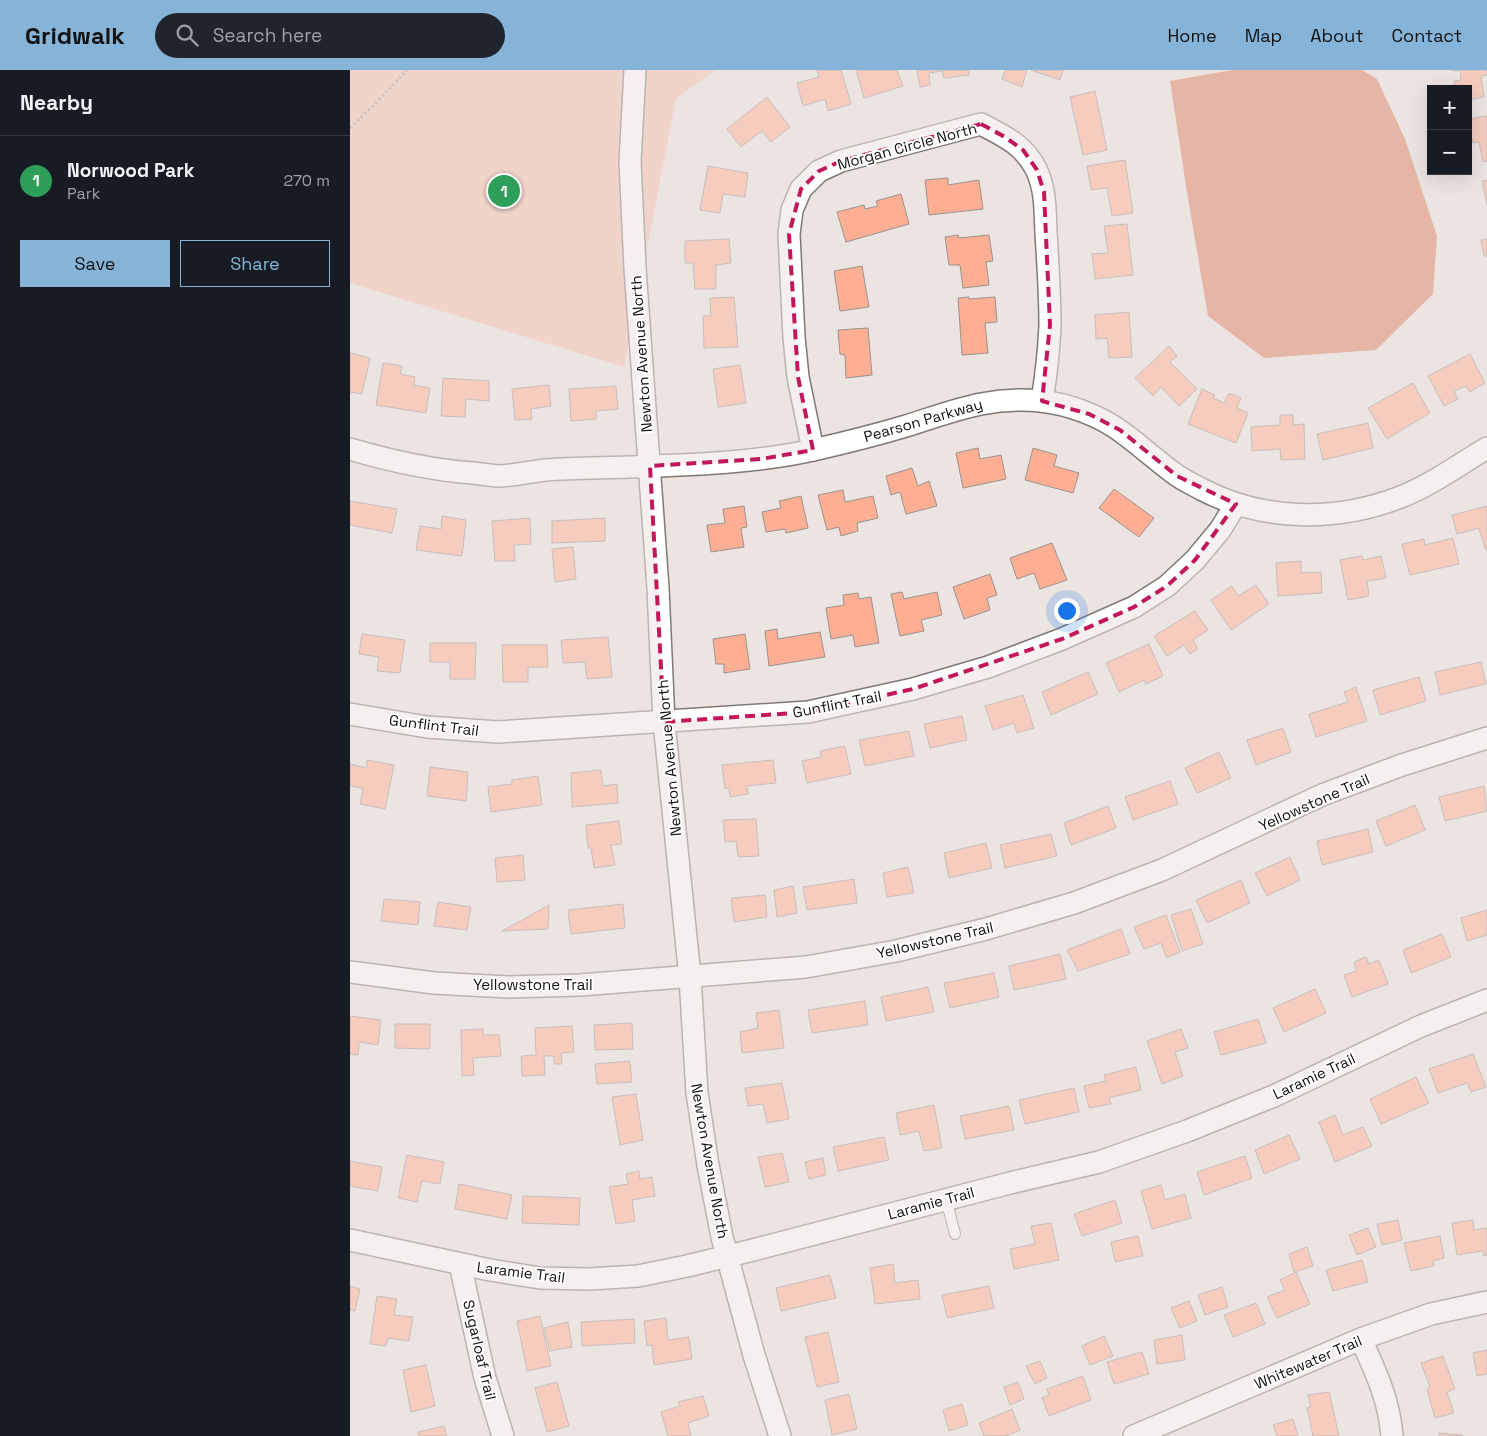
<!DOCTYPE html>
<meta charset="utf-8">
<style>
:root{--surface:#171b24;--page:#20242c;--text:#f1f3f6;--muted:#9ea1a6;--line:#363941;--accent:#85b4d8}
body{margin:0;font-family:"Space Grotesk",sans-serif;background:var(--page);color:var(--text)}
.controls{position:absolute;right:15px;top:15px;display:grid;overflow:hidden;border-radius:0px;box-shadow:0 5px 20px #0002}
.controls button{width:45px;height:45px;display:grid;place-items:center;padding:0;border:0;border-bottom:1px solid var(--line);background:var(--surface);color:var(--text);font:25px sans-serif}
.you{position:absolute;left:716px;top:540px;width:18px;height:18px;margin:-12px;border:4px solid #fff;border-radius:50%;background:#1a73e8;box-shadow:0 0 0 8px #1a73e833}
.badge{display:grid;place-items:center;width:32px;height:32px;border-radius:50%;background:var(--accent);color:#fff;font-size:16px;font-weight:700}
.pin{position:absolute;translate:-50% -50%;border:2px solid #fff;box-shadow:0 1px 5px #0006}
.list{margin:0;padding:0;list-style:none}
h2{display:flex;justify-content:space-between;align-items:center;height:65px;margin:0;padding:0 20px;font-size:21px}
h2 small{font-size:16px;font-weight:400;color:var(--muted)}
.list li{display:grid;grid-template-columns:32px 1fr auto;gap:15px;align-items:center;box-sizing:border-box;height:90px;padding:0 20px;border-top:1px solid var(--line)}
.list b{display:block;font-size:19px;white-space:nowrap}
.list p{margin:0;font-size:16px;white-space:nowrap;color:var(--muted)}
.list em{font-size:16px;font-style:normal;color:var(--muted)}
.actions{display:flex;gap:10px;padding:15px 20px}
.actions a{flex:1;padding:11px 0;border:1px solid var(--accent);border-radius:0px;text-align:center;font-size:18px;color:var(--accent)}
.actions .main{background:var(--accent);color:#111}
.icon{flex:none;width:28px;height:28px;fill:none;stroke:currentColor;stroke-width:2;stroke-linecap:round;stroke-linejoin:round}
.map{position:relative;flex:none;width:1137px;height:1366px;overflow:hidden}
header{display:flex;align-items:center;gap:30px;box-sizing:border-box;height:70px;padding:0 25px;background:var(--accent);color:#111}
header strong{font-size:24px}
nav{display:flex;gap:28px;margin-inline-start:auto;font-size:18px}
.search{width:350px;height:45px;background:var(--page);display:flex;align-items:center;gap:12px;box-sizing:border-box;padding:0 18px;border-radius:28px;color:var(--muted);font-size:19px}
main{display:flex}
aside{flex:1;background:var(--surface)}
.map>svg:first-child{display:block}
</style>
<header>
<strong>Gridwalk</strong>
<div class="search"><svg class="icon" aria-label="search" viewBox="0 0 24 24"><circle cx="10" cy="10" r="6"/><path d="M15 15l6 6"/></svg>Search here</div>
<nav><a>Home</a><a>Map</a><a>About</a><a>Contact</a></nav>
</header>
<main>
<aside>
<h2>Nearby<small></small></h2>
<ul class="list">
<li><span class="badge" style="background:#2e9e5b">1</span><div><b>Norwood Park</b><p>Park</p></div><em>270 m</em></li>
</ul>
<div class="actions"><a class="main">Save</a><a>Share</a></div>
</aside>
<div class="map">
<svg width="1137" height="1366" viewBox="0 0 1137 1366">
<rect width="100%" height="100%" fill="#ece4e1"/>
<polygon fill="#f4c0ad" points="0,0 365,0 326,29 274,297 0,213"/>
<polygon fill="#db7d5b" points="882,0 1012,0 1027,9 1055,69 1087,166 1083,224 1026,280 914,288 858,246 837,122 820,11"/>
<g fill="#feaf93" stroke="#99928f">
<polygon points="467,0 491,0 501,34 478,41 475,29 453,36 447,13 469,7"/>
<polygon points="506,0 547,0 553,16 514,28"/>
<polygon points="567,0 618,0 619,5 594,8 592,1 579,3 580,15 570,17"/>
<polygon points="655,0 677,0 672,17 652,9"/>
<polygon points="681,0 713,0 710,10"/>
<polygon points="1102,0 1137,0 1137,5 1131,6 1134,27 1118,30 1118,19 1105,19 1104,11 1111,10 1110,0 1102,1"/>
<polygon points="745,21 757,80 733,85 720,27"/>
<polygon points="417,27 440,57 421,72 412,61 391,77 377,59"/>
<polygon points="1137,46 1137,91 1133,92 1129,72 1123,73 1118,49"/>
<polygon points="775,90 783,143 762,146 757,118 741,120 737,96"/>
<polygon points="358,96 398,103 395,127 373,124 370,143 350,140"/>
<polygon points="598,108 598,115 629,110 633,139 579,145 575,110"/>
<polygon points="1137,110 1137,135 1132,111"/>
<polygon points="551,124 559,154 496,172 487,142 514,135 515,139 528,136 526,131"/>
<polygon points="777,154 783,205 745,209 742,184 758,183 754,156"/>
<polygon points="608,165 609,168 639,165 643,191 636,192 639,215 613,218 610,195 599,195 595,167"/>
<polygon points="379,169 381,193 366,195 366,219 345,219 343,193 335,193 335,171"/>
<polygon points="1137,169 1137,186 1134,186 1131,170"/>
<polygon points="512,196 519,237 490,241 484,201"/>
<polygon points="384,227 388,277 354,278 353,246 361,246 360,228"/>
<polygon points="619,227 619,229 645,227 647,252 635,253 638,283 612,285 608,228"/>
<polygon points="779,242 782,287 759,288 757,268 746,269 745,245"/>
<polygon points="518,258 522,305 496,308 495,285 490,284 488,260"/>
<polygon points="819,276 827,286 820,292 847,319 829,336 811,317 803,326 785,308"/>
<polygon points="0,283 20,288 12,324 0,322"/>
<polygon points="1120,284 1135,313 1120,322 1116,316 1104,321 1108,329 1094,336 1078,306"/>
<polygon points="33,293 52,296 50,304 65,307 64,315 80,318 76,343 26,335"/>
<polygon points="390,295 396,333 368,337 363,299"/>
<polygon points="93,308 139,311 139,331 116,329 115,347 91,346"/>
<polygon points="1063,313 1080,343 1037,369 1018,338"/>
<polygon points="199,315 201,336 181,339 182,349 165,350 162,319"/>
<polygon points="266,316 268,339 246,341 246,349 221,351 219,319"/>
<polygon points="852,319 865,325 863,328 874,333 879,323 891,328 887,338 898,343 886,373 838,354"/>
<polygon points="930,345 943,345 943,355 954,354 955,389 931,390 930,379 902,381 901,357 930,355"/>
<polygon points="1018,353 1023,378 973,390 967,364"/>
<polygon points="628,378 630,389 651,385 656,409 613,418 606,383"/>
<polygon points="683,378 707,385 704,396 729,403 723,423 675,410"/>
<polygon points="562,398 568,416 579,411 587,436 556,444 550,422 541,425 536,406"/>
<polygon points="764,419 804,448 789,467 749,438"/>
<polygon points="493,420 495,432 523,426 528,448 507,453 508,461 491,466 489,457 477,460 468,425"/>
<polygon points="451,426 458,458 436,463 435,459 416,462 412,442 431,438 429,431"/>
<polygon points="0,431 47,439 42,463 0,455"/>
<polygon points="394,436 397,457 391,458 394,477 361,482 357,455 375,453 373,439"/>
<polygon points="1137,436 1137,479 1135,479 1129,458 1107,464 1102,445"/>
<polygon points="92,446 116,450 112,486 66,480 70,456 91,459"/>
<polygon points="180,448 181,474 164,475 165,491 145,491 142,451"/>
<polygon points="255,448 255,471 202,473 202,451"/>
<polygon points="1103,468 1109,494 1060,505 1052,474 1074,469 1075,475"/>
<polygon points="702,473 717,510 690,519 684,503 667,509 660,488"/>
<polygon points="223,477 226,509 205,512 202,479"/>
<polygon points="1012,486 1013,490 1031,486 1036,508 1017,511 1019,526 998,530 990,490"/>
<polygon points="951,491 951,503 971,502 972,523 928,526 926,493"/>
<polygon points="640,504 647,525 637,528 640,540 614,549 603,517"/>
<polygon points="906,515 919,534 881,560 861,530 882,516 888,526"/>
<polygon points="552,522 554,529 587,522 592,545 571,550 574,561 550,566 541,524"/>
<polygon points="508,523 509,529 521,527 529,573 505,577 503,565 481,569 476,538 494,535 493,525"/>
<polygon points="845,541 858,560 843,570 848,579 840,584 834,575 817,586 804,566"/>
<polygon points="427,559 428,569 470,562 475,587 419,596 415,561"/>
<polygon points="12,564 55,570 50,603 27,601 29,587 9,584"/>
<polygon points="395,564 400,599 374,603 374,594 366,594 363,569"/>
<polygon points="258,567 262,607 237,609 235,592 213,593 211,570"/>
<polygon points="80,573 126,573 125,609 100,609 100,592 80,592"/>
<polygon points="799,574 813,606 796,614 794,610 769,622 756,593"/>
<polygon points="152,575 197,575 198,597 178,597 178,612 153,612"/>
<polygon points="1131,592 1136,614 1090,625 1085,602"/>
<polygon points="738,602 748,624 701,645 692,622"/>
<polygon points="1069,607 1076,631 1030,645 1023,620"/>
<polygon points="1006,617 1017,651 966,667 959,644 998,632 994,622"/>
<polygon points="673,625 684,658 667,663 664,653 643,660 635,636"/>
<polygon points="612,646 617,670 580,678 574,654"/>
<polygon points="933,658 941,682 906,695 897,670"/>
<polygon points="559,661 564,686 515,696 509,670"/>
<polygon points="495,676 501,704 457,713 452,691 471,687 470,681"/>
<polygon points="869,682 881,708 847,723 835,698"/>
<polygon points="17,690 44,695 35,739 10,734 13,718 0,716 0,694 17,698"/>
<polygon points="423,690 426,713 397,716 398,724 380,727 379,718 375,719 372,695"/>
<polygon points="80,697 118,702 116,731 77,726"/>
<polygon points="251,700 253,716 267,714 268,733 222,737 221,703"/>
<polygon points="188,706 192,735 141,742 138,717 162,714 162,710"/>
<polygon points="820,711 828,734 783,750 775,727"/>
<polygon points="1134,716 1137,741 1095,751 1089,727"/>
<polygon points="1065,735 1075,760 1036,776 1026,751"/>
<polygon points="758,736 766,758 721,775 714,753"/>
<polygon points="406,749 409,786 388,787 386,771 375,772 373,750"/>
<polygon points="269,751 272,774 261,775 265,795 244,798 241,778 238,778 236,755"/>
<polygon points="1018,759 1023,782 972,795 967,771"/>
<polygon points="701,764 707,786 655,798 650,775"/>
<polygon points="636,773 642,798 599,808 594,783"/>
<polygon points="173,785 175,810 147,812 145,788"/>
<polygon points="940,787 950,810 917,826 905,803"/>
<polygon points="558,797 564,823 537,827 533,803"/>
<polygon points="504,809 507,833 457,840 453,817"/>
<polygon points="891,810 900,833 857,853 846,830"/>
<polygon points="443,816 447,843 427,847 424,820"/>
<polygon points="415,825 417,847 384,852 381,828"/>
<polygon points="34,829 70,832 68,855 31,851"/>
<polygon points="88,832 121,837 117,860 84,856"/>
<polygon points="273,834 275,858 221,864 218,840"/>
<polygon points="199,835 198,859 152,861"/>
<polygon points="841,839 853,874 832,881 821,845"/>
<polygon points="1137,840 1137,865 1117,871 1111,848"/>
<polygon points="816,845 830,882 817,888 811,873 794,879 784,857"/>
<polygon points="771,859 780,884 728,901 717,880"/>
<polygon points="1092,864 1101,887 1061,903 1053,880"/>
<polygon points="710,884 716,909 664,920 659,896"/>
<polygon points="1016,887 1019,894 1029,890 1038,914 1002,927 994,905 1006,901 1004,892"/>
<polygon points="644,903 649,927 600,938 594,913"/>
<polygon points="578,917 584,942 536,951 531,927"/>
<polygon points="965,919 976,943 934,962 923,938"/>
<polygon points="515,931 518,955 462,963 458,940"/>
<polygon points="429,940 434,978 392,983 390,962 408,958 406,943"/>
<polygon points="0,946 31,950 28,975 9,972 8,985 0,984"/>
<polygon points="908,949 916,973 871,985 864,962"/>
<polygon points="282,953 283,979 245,980 244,955"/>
<polygon points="45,954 80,954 80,979 45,978"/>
<polygon points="222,956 224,982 211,983 212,994 204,994 204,986 194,986 195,1005 172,1006 171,986 186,985 185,958"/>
<polygon points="133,959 133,965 149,965 151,986 123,988 124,1005 112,1006 111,960"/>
<polygon points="831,959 838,978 825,982 833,1006 812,1014 797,971"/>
<polygon points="1123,984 1136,1017 1121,1022 1117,1013 1088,1023 1079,999"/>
<polygon points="280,991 282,1012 247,1014 245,994"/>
<polygon points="786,997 791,1020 759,1028 761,1034 739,1038 734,1016 756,1011 754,1005"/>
<polygon points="1066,1007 1079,1033 1031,1054 1020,1029"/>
<polygon points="432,1013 439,1049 417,1053 413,1034 398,1036 395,1018"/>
<polygon points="724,1018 729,1042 675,1054 669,1030"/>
<polygon points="286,1024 293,1070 270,1075 262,1027"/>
<polygon points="584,1035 592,1078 574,1081 569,1061 550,1065 546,1043"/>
<polygon points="659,1036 664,1060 615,1069 610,1046"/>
<polygon points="985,1045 993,1065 1013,1057 1022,1076 985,1092 969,1052"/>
<polygon points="939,1065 950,1089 914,1104 905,1080"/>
<polygon points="534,1067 539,1090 488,1101 483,1077"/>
<polygon points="432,1083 439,1112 415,1117 408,1087"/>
<polygon points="57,1085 94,1092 90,1114 72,1111 67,1132 48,1128"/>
<polygon points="895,1086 902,1108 854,1125 847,1102"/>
<polygon points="473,1088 476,1105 459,1109 455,1092"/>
<polygon points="0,1091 32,1097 28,1121 0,1116"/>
<polygon points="289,1101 290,1109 302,1107 305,1126 282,1130 285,1151 266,1154 259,1117 278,1114 276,1104"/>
<polygon points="109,1114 162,1125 157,1149 105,1139"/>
<polygon points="811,1115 815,1130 835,1124 841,1148 802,1159 791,1121"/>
<polygon points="173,1126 230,1128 229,1155 172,1153"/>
<polygon points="765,1130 772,1153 732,1166 724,1144"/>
<polygon points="1048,1150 1052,1170 1032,1175 1027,1154"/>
<polygon points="1123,1150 1124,1160 1137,1158 1137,1185 1134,1186 1133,1181 1107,1185 1102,1153"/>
<polygon points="701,1153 709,1190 664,1199 660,1179 685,1174 681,1156"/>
<polygon points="1018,1158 1026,1177 1007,1185 999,1165"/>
<polygon points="788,1166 793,1186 765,1192 761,1172"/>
<polygon points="1090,1166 1094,1188 1083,1191 1084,1196 1061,1201 1054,1173"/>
<polygon points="957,1177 963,1196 944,1202 939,1184"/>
<polygon points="1012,1190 1018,1212 983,1221 976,1200"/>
<polygon points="543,1194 545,1213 568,1210 570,1229 525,1234 520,1198"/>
<polygon points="946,1202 960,1234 927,1248 917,1227 935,1220 930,1210"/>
<polygon points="480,1205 486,1228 431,1241 426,1218"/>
<polygon points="0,1216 10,1219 5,1241 0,1240"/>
<polygon points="639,1216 644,1238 597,1248 592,1225"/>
<polygon points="872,1217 878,1237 855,1245 848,1225"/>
<polygon points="27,1226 47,1229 44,1245 63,1247 59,1271 38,1268 36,1276 20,1274"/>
<polygon points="839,1231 847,1251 830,1258 821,1238"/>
<polygon points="906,1233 915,1254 883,1267 874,1245"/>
<polygon points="190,1246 201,1296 177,1301 167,1251"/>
<polygon points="316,1248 318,1270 339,1267 342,1289 304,1295 302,1275 297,1276 294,1251"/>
<polygon points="284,1249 285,1273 232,1276 231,1252"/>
<polygon points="218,1252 222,1277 200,1281 194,1258"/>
<polygon points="478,1262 489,1312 467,1317 455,1267"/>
<polygon points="832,1265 835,1290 807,1294 804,1270"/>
<polygon points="754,1266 763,1286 740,1295 732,1276"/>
<polygon points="1137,1280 1137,1304 1127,1306 1123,1283"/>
<polygon points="792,1282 799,1304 764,1314 757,1292"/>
<polygon points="1093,1286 1105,1319 1097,1322 1104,1343 1085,1348 1077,1319 1080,1317 1071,1293"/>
<polygon points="690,1291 697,1308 685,1314 676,1296"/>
<polygon points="76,1295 85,1336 61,1342 53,1300"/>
<polygon points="733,1306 741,1330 699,1346 692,1328 699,1325 697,1319"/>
<polygon points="207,1312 219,1356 197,1362 185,1318"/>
<polygon points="668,1312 674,1329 660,1335 654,1317"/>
<polygon points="979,1322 989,1366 963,1366 957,1338 961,1337 958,1325"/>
<polygon points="499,1324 507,1359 482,1365 475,1330"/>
<polygon points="353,1326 359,1346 338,1353 341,1366 318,1366 311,1342 330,1336 328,1332"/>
<polygon points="612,1334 618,1355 599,1361 593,1340"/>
<polygon points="662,1339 670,1360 656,1366 634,1366 629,1353"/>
<polygon points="943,1349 948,1366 927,1366 923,1355"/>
<polygon points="94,1356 97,1366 69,1366 68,1362"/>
<polygon points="1089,1363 1113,1365 1113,1366 1089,1366"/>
</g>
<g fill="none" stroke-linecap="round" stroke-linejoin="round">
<defs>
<polyline id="service" points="596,1129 605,1164"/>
<g id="minor">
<polyline points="285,0 280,92 285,198 308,518 314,652 340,907 347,1023 358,1095 372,1167 404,1285 430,1366"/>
<path d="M 0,379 C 41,391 81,400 123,403 C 131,404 139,405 147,406 C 163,406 179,402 195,400 C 223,398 251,398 279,397 C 339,395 405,393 463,380 C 494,373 526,365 556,356 C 604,341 639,326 690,331 C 719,334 751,346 773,363 C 791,376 807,391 825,404 C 833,410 842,414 851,419 C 912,451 985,452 1048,428 C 1080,416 1108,395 1137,378"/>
<path d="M 463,380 L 448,307 L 444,267 L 439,164 L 442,140 L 451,119 L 469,101 L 491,91 L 631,54 C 654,66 674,75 686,99 C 696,119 695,142 696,163 C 698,194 700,224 700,255 C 699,280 696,306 692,331"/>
<polyline points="0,644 77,657 148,662 458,642 563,619 638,597 712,569 784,537 817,516 845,490 870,460 886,434"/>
<polyline points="0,902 84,913 158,917 230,915 456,897 546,881 636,859 724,833 812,800 972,725 1052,695 1137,668"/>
<polyline points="0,1170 140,1200 190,1208 239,1209 288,1206 337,1196 403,1180 660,1113 749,1092 837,1061 924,1026 1071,956 1137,930"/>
<polyline points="110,1194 135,1308 153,1366"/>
<path d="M 1011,1269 C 1026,1303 1039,1329 1042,1366"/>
<polyline points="784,1366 1011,1269 1081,1244 1137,1232"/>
</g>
</defs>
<use href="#service" stroke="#7f7976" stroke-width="12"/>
<use href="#minor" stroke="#7f7976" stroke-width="24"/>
<polyline stroke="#a6a09e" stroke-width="3" stroke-dasharray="2.5 2.5" stroke-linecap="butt" points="0,58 25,34 57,0"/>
<use href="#service" stroke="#fff" stroke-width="10"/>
<use href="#minor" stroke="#fff" stroke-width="21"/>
</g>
<path d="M0 0H1137V1366H0ZM 631,54 L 655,67 L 673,80 L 687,100 L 694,122 L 700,255 L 692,331 L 739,344 L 770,360 L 827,406 L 886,434 L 845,490 L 817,516 L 784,537 L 712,569 L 563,619 L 458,642 L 314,652 L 300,396 L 411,389 L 463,380 L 448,307 L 439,164 L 451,119 L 469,101 L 491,91 Z" fill="#ece4e1" fill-opacity=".55" fill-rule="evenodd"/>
<path fill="none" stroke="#c2185b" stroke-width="4" stroke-dasharray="10 6" stroke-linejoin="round" d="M 631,54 L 655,67 L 673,80 L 687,100 L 694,122 L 700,255 L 692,331 L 739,344 L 770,360 L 827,406 L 886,434 L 845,490 L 817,516 L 784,537 L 712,569 L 563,619 L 458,642 L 314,652 L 300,396 L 411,389 L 463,380 L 448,307 L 439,164 L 451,119 L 469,101 L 491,91 Z"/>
<g text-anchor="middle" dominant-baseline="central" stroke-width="4" stroke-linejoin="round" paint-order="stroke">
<g font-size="15" fill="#110f0e" stroke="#fff">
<text transform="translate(557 76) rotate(-15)">Morgan Circle North</text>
<text transform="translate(291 284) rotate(-94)">Newton Avenue North</text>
<text transform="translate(573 350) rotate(-16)">Pearson Parkway</text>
<text transform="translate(487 634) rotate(-11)">Gunflint Trail</text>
<text transform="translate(84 655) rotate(7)">Gunflint Trail</text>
<text transform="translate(319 688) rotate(-95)">Newton Avenue North</text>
<text transform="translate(964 732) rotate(-24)">Yellowstone Trail</text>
<text transform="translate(585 870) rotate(-13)">Yellowstone Trail</text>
<text x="183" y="914">Yellowstone Trail</text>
<text transform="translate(964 1006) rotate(-25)">Laramie Trail</text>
<text transform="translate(360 1091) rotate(80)">Newton Avenue North</text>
<text transform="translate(581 1133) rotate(-15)">Laramie Trail</text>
<text transform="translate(171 1202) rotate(7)">Laramie Trail</text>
<text transform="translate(130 1280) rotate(77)">Sugarloaf Trail</text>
<text transform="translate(958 1292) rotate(-23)">Whitewater Trail</text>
</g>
</g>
</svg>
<div class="controls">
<button>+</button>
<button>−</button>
</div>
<div class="you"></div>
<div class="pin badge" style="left:154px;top:121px;background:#2e9e5b">1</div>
</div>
</main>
